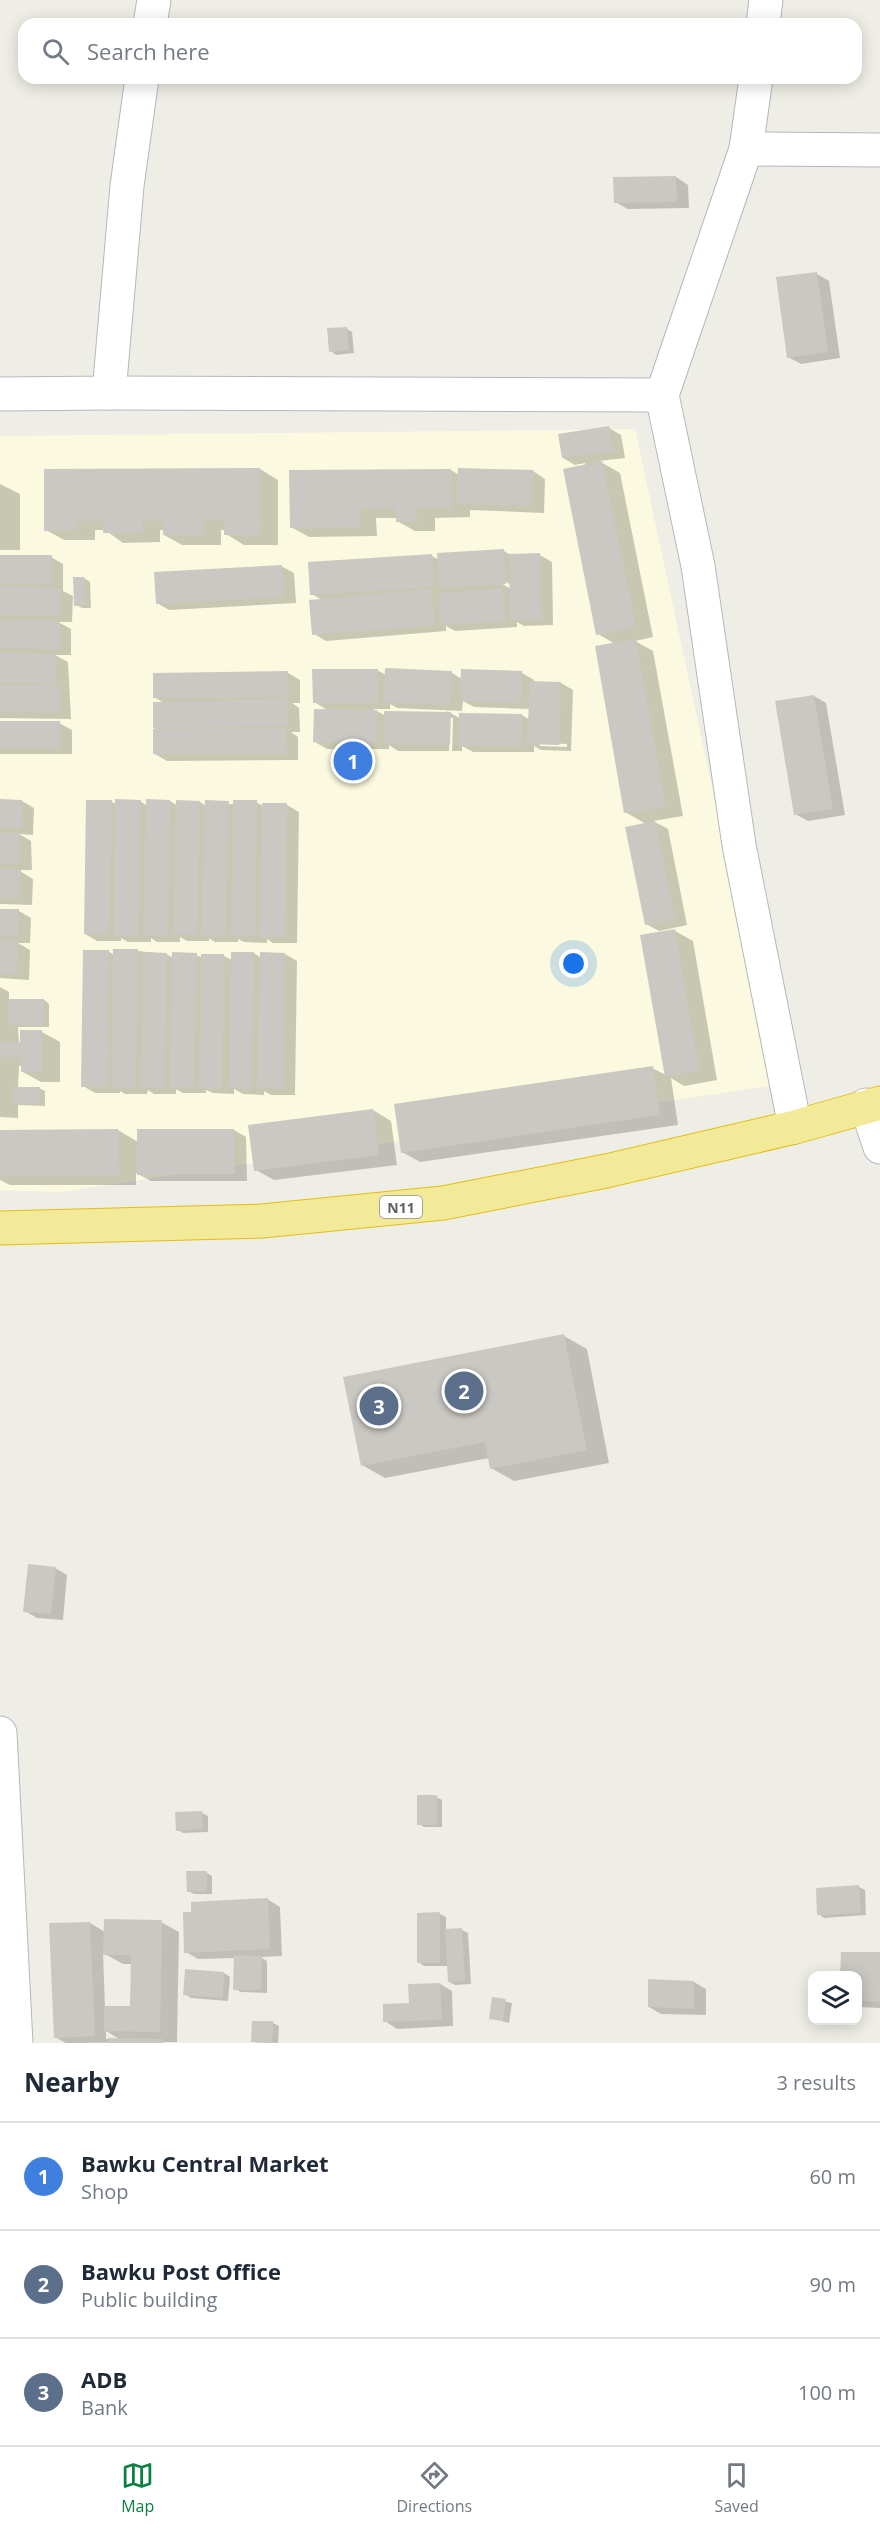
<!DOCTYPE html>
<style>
:root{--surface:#fff;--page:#f6f6f7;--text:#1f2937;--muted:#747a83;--line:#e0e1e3;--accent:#0b8043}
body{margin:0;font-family:"Open Sans",sans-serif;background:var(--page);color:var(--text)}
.controls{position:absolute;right:18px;bottom:18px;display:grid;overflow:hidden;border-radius:12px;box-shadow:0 3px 15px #0003}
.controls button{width:54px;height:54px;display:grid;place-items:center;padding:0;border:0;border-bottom:2px solid var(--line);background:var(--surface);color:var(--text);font:30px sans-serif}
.you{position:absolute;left:574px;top:964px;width:21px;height:21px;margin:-15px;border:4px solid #fff;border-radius:50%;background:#1a73e8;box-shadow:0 0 0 9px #1a73e833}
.badge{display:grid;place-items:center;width:39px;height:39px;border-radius:50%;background:var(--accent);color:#fff;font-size:20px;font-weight:700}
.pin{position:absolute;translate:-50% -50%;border:3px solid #fff;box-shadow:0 2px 6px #0006}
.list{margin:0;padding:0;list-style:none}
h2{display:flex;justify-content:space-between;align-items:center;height:78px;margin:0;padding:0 24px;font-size:26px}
h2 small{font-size:20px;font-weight:400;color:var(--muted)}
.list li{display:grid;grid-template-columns:39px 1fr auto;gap:18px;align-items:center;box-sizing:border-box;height:108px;padding:0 24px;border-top:2px solid var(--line)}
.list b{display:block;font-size:22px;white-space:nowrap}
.list p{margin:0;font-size:20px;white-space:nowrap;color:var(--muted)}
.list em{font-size:20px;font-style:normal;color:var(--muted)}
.icon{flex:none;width:33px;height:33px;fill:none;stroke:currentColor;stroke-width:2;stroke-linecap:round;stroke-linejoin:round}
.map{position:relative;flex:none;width:880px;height:2043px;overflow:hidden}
.search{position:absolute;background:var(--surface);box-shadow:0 3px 15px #0003;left:18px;right:18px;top:18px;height:66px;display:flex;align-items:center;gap:15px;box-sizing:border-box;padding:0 21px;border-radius:18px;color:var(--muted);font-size:22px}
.sheet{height:402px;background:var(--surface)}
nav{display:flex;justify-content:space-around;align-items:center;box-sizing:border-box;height:84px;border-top:2px solid var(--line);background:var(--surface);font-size:16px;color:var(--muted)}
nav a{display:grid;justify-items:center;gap:3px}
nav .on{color:var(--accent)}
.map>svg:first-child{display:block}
</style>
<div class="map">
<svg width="880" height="2043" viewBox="0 0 880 2043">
<rect width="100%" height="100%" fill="#efeee6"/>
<polygon fill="#fbf9df" points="635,429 776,1085 60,1192 0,1190 0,436"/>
<g fill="#0003" fill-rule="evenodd">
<polygon points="676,177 688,185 689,208 628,209 615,202"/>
<polygon points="817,274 829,281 840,358 801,364 788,357"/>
<polygon points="346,328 352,332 354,353 336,355 331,351"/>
<polygon points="609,428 621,435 625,458 599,461 620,473 653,637 635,641 653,651 683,816 653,821 668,829 687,925 659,931 646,924 646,824 625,812 615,644 598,634 585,463 575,465 563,458"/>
<polygon points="260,469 278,480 278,545 244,545 226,534 226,530 221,530 221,545 182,545 164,535 164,530 160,530 160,542 123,543 105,530 95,530 95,540 64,540 46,530 45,471"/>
<polygon points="451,470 459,475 533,471 545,479 544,513 470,510 470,517 435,518 435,531 415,531 397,521 397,518 376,518 377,536 309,537 291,527 290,472"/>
<polygon points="0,484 20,494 20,550 0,550"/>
<path d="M 504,551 L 512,556 L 540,555 L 552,562 L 553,625 L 524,626 L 517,622 L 517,627 L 455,631 L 446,626 L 446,631 L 326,641 L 314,634 L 322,600 L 312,594 L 432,556 L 439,560 ZM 501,579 L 511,585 L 511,589 L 499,582 Z"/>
<polygon points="0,557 51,557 63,564 63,591 73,596 72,622 58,622 71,629 71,655 55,655 68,662 71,719 0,718"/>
<polygon points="281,566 294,573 296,603 169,610 157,603"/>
<polygon points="84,578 90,582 91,608 82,608 76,605 75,579"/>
<path d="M 377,670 L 386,675 L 452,673 L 462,679 L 463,671 L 522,673 L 534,680 L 534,682 L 561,683 L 573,690 L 571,751 L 541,750 L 534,746 L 534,752 L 473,752 L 462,746 L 462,751 L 452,751 L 453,718 L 450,718 L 449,751 L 398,751 L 389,745 L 389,749 L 327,749 L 315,742 L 329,711 L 314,702 ZM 463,701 L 474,707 L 530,709 L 530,720 L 522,715 L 461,719 L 447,711 L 447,713 L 386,716 L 373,709 L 390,709 L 390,704 L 397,708 L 462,711 ZM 540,743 L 567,744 L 567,747 L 540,746 Z"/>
<polygon points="288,673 300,680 300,703 292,703 299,708 300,732 291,732 298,737 298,760 167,761 155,754 154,703 164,703 154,697"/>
<polygon points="814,696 826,703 845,815 808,821 795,814"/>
<polygon points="0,722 59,723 72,730 72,754 0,754"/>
<polygon points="0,801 22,801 34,808 33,835 19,834 31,841 32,870 18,870 33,879 32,905 0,904"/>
<polygon points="140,801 147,806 170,801 178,806 200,802 206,806 256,802 263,806 287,805 299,812 297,943 273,943 267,939 267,943 244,942 238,939 238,942 215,942 209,938 209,941 187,941 180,937 180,942 157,942 151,938 151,942 128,942 121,938 121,941 97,941 85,934 112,802 117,805"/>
<polygon points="0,910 19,911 31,918 30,943 18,943 30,950 29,980 0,978"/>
<polygon points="675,931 693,941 717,1080 684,1086 671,1078 678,1125 420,1162 402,1152 652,1068 666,1075"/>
<polygon points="108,951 114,955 138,951 166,954 174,958 196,955 203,958 224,956 232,960 254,953 261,958 285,954 297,961 295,1095 271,1095 264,1091 264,1095 243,1094 234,1089 234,1094 213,1093 206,1090 206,1093 183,1093 176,1089 176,1094 154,1094 148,1090 147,1094 125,1094 120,1091 120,1093 95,1093 83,1086"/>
<polygon points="0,987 9,992 9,1000 44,1000 49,1004 49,1027 18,1027 19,1043 42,1032 60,1042 60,1082 41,1082 23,1072 23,1066 19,1066 18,1088 39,1088 45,1091 45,1106 18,1105 18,1118 0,1117"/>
<polygon points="373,1110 391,1121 397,1165 274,1180 256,1170"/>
<polygon points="118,1130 138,1142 138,1130 234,1130 246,1137 247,1181 151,1181 136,1173 136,1185 10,1185 0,1180 0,1131"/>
<polygon points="564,1336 587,1349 609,1463 514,1481 491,1468 489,1458 385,1478 362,1465"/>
<polygon points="55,1568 67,1575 63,1620 37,1618 25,1611"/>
<polygon points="436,1797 442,1800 442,1827 424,1827 419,1824"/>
<polygon points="202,1813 208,1816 208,1832 183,1833 178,1830"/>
<polygon points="207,1873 212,1876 212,1894 194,1894 188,1891"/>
<polygon points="859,1887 865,1890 866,1915 824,1918 819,1914"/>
<polygon points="267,1899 280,1907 282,1956 260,1957 267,1961 267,1993 241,1992 235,1989 235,1958 198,1959 186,1952"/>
<polygon points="440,1914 446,1917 446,1931 462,1930 468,1933 471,1984 455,1985 449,1982 448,1966 424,1966 418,1962"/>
<path d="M 161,1922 L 179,1932 L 177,2042 L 66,2043 L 55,2037 L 90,1923 L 105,1932 ZM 103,1953 L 123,1964 L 132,1964 L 132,2008 L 105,2007 ZM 106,2031 L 121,2040 L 106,2039 Z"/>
<polygon points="880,1954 880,2008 858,2007 858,1976"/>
<polygon points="224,1973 230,1977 228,2001 191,1998 185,1994"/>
<polygon points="694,1982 706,1989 706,2015 661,2014 649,2007"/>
<polygon points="440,1984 452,1991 453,2026 397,2029 385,2021"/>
<polygon points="493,1999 512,2003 509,2023 490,2018"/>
<polygon points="254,2022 273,2023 279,2026 278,2043 253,2042"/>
</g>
<g fill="#cac8c3">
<polygon points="676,176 677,202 614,203 613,177"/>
<polygon points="817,272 828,352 787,358 776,277"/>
<polygon points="347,327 349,350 329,352 327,328"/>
<polygon points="609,426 613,451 562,458 558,434"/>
<polygon points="602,461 636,627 596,635 563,469"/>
<polygon points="260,468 261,535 224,535 224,520 203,520 203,535 163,535 163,520 142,521 143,533 103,533 103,521 77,521 77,530 44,531 44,469"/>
<polygon points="458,468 533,470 532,506 456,503"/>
<polygon points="451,469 452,508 417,508 417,521 396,522 396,508 359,509 359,527 290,528 289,470"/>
<polygon points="504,549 506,584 439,588 437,553"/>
<polygon points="540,553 541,619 510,620 509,554"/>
<polygon points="432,554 434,587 310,595 308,562"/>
<polygon points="0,555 52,555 51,584 0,584"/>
<polygon points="282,565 284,597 156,604 154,572"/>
<polygon points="73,577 84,577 85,605 74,606"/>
<polygon points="0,586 61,588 60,616 0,615"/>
<polygon points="503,588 505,621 441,625 439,593"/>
<polygon points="431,589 435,625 312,635 309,600"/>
<polygon points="0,620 59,621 59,649 0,648"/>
<polygon points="636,639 665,806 624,813 595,646"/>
<polygon points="0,653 56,654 56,684 0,682"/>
<polygon points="385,668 452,671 450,705 384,702"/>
<polygon points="312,669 378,669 378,703 313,703"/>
<polygon points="461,669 522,671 521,703 460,701"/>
<polygon points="288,671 289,697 153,698 153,673"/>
<polygon points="530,681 561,682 559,745 527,744"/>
<rect x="0" y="685" width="59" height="27"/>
<polygon points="814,695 833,809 794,815 775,701"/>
<polygon points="287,699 288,726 153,728 153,702"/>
<polygon points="314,709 377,710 377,743 313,742"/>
<polygon points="384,711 451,712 450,745 384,744"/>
<polygon points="459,713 522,714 522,746 459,746"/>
<rect x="0" y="721" width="60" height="27"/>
<polygon points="286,728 287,754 153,754 153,729"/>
<polygon points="0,799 22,800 21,828 0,828"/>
<polygon points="115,799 141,800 139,936 114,935"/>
<polygon points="146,799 170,800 168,936 143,936"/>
<polygon points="86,800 112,800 109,935 84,934"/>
<polygon points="176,800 200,801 197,935 173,934"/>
<polygon points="205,800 229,801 226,936 201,936"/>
<polygon points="233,800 257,800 255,936 231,936"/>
<polygon points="262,803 287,803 285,937 259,937"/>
<polygon points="655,821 675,919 645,925 625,827"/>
<polygon points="0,833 19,833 20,864 0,864"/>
<polygon points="0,869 21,870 20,899 0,898"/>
<polygon points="0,909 19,909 18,937 0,936"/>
<polygon points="675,929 699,1070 665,1077 640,935"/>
<polygon points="0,940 18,941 17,974 0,973"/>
<polygon points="113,949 138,949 136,1088 111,1087"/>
<polygon points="83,950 109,950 108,1087 81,1087"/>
<polygon points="143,952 167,953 164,1088 140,1088"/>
<polygon points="172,952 197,953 194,1087 170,1087"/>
<polygon points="231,952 254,952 252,1089 229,1088"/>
<polygon points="260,952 285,953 283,1089 257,1088"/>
<polygon points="201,954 224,954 222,1088 199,1087"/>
<polygon points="8,999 44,999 43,1025 8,1025"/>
<polygon points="20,1030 42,1030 42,1072 21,1072 21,1057 0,1057 0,1042 20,1042"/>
<polygon points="653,1066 660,1115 401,1153 394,1104"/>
<rect x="13" y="1087" width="27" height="17"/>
<polygon points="373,1109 379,1155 254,1171 248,1125"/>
<polygon points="118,1129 119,1175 0,1176 0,1130"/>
<polygon points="137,1129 234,1129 235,1174 137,1175"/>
<polygon points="564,1334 587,1450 490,1469 485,1442 361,1466 343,1377"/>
<polygon points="28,1564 56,1567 51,1614 23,1612"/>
<rect x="417" y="1795" width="20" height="30"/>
<polygon points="202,1811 203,1829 176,1831 175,1812"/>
<polygon points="186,1871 207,1871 207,1891 187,1892"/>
<polygon points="859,1885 861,1913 817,1915 816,1888"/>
<polygon points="268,1898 270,1949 184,1953 183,1912 191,1912 191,1902"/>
<polygon points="440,1912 440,1963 417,1963 417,1913"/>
<polygon points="104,1919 162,1920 160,2032 104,2031 104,2006 130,2006 131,1955 103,1955"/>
<polygon points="90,1922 95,2036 54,2038 49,1923"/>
<polygon points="462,1928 465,1981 448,1982 445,1929"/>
<polygon points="841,1952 880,1952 880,2002 858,2001 858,1976 840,1976"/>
<polygon points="234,1955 262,1956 261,1990 233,1990"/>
<polygon points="185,1969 224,1972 223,1998 183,1995"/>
<polygon points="648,1979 694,1981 694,2009 648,2007"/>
<polygon points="440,1983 442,2020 383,2022 383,2004 409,2003 408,1984"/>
<polygon points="492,1997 506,1999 503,2021 489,2019"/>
<polygon points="252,2021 273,2021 272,2043 251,2042"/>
<polygon points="108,2038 163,2039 163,2043 107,2043"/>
</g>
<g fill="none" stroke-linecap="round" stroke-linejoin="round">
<defs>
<g id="street">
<polyline points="150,24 154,0"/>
<polyline points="763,24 766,0"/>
<polyline points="746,149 880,150"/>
<polyline points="109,393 662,395 698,566 739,845 795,1127"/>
<polyline points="0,394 109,393 127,186 142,78"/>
<polyline points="662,395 746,149 756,78"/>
<polyline points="866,1105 880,1147"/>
<polyline points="0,1733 16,2043"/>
</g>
<polyline id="highway" points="0,1228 262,1221 443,1203 606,1171 795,1127 880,1103"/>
</defs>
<use href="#street" stroke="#b6b7bc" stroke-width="35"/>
<use href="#highway" stroke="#e0be15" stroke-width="35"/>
<use href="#street" stroke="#fff" stroke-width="33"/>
<use href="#highway" stroke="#f3ea99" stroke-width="33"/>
</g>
<g text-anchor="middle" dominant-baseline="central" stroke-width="4.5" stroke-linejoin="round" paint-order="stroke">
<rect fill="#fff" stroke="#8e9093" stroke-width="1.5" x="380" y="1196" width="42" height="22" rx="4.5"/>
<g font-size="14" font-weight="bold" fill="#5e6065">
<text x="401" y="1207">N11</text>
</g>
</g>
</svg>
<div class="controls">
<button><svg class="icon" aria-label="layers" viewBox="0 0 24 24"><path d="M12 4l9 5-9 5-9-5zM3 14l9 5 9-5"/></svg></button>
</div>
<div class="you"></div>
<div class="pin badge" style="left:353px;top:761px;background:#3f7fe0">1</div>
<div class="pin badge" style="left:464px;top:1391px;background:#5c6f8a">2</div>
<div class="pin badge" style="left:379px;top:1406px;background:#5c6f8a">3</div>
<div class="search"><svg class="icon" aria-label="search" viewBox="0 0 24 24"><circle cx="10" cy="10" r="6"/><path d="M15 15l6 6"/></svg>Search here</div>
</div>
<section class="sheet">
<h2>Nearby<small>3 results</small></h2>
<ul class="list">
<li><span class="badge" style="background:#3f7fe0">1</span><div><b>Bawku Central Market</b><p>Shop</p></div><em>60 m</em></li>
<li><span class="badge" style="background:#5c6f8a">2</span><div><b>Bawku Post Office</b><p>Public building</p></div><em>90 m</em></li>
<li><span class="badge" style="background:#5c6f8a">3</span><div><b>ADB</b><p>Bank</p></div><em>100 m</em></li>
</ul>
</section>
<nav>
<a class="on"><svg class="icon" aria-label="map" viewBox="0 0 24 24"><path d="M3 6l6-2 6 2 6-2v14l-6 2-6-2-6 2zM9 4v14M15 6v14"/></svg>Map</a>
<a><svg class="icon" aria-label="directions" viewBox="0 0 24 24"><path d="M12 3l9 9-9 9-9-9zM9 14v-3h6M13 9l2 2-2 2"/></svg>Directions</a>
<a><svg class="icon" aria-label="saved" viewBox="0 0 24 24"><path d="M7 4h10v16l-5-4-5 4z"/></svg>Saved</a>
</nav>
